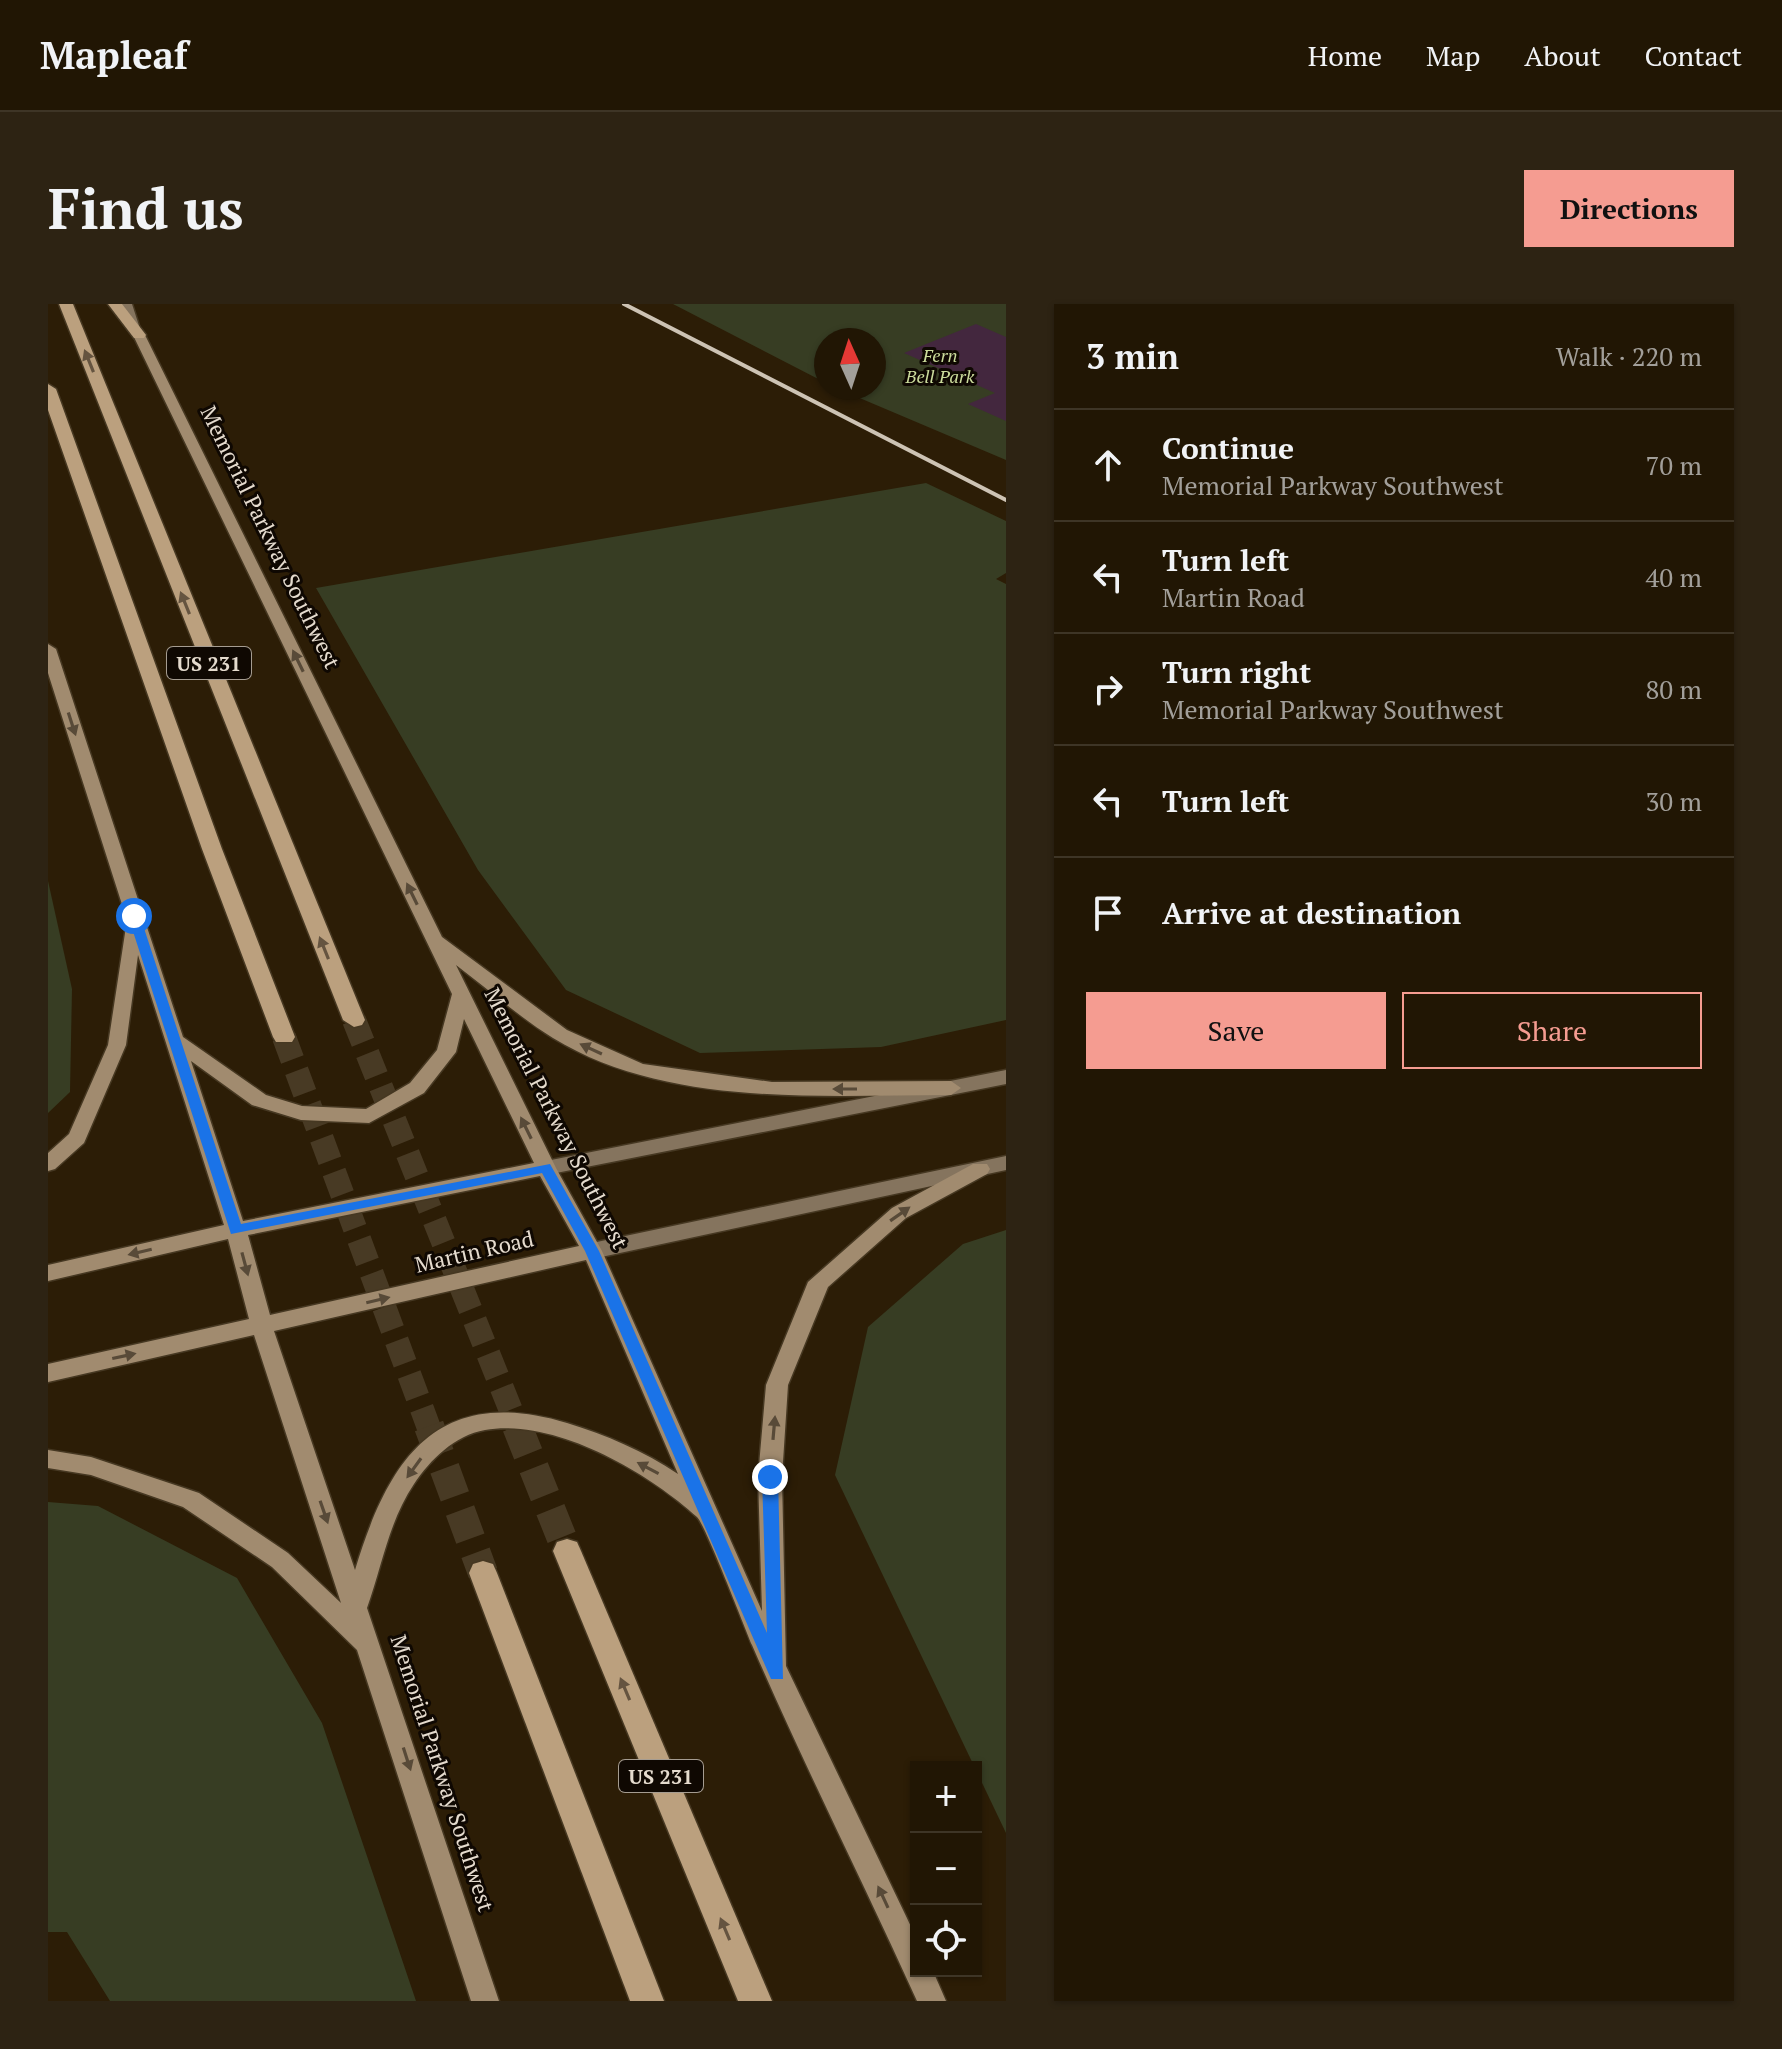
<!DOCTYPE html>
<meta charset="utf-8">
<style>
:root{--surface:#211604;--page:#2d2313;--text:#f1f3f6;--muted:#a29f9a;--line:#3e3526;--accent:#f59c91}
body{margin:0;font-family:"PT Serif",serif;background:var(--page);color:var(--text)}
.controls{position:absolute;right:24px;bottom:24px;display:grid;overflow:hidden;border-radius:0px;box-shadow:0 2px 6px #0004}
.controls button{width:72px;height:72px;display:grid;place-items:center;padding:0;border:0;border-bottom:2px solid var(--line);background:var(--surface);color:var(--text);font:40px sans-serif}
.compass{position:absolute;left:766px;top:24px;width:72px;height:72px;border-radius:50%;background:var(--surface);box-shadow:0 2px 6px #0004;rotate:357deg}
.stop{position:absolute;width:24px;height:24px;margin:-18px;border:6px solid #1a73e8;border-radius:50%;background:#fff}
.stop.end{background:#1a73e8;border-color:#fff;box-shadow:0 2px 8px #0008}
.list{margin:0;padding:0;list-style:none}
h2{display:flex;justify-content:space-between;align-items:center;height:104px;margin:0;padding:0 32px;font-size:34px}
h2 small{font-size:26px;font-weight:400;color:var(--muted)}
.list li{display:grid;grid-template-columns:52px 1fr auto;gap:24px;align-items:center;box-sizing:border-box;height:112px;padding:0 32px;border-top:2px solid var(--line)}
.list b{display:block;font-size:30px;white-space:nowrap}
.list p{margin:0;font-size:26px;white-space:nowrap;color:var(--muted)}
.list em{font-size:26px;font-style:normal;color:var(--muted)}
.actions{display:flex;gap:16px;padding:24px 32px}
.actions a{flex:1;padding:18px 0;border:2px solid var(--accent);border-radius:0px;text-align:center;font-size:28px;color:var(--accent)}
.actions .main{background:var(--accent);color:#111}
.icon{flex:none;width:44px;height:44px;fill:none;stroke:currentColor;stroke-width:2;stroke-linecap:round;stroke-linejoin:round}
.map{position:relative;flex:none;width:958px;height:1697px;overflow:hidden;border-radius:0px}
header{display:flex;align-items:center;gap:48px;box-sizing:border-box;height:112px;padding:0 40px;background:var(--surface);border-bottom:2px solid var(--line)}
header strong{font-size:38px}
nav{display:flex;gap:44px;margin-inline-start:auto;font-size:28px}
.intro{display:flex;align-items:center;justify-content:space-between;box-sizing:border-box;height:192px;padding:0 48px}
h1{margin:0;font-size:56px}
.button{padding:20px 36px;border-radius:0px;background:var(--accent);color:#111;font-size:28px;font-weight:700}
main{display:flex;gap:48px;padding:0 48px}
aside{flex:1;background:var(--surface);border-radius:0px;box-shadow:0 2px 6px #0004}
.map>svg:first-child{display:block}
</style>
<header>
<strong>Mapleaf</strong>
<nav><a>Home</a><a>Map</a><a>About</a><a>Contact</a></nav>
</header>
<div class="intro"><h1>Find us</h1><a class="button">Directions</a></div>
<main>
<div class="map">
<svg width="958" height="1697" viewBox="0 0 958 1697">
<rect width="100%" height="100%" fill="#2c1d06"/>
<g fill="#373d23">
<polygon points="625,0 958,0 958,156 788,84 826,84 826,36 778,36 778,79"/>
<polygon points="878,179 958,217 958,269 948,275 958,280 958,716 833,743 652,749 518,686 430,566 268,284"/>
<polygon points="0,577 24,685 22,788 0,809"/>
<polygon points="958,926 958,1529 787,1171 820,1023 915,940"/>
<polygon points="0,1198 50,1202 189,1274 274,1419 368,1697 62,1697 19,1628 0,1628"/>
</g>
<polygon fill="#43273e" points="928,20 958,33 958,117 920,100 947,89 856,49"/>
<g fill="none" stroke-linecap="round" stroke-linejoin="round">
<g stroke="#483a24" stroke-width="24" stroke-dasharray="24 12" stroke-linecap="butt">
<polyline points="306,716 470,1124"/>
<polyline points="236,733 381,1124"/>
</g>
<g stroke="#483a24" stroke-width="30" stroke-dasharray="30 15" stroke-linecap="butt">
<polyline points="381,1122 435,1269"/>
<polyline points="469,1122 519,1247"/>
</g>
<defs>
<g id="secondary">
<polygon points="72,0 84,0 95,34 85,31"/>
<polygon points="958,766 958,780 498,871 488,864 498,857"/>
<polygon points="958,852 958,866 544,955 537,952 534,947 537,942 544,939"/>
</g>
<path id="primary" d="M 91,27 L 97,31 L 394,633 L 519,726 L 595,760 L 724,778 L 903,777 L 913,784 L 903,791 C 774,791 619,804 505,734 C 471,713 440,685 408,661 L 508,864 L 554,947 L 714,1307 L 710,1173 L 718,1081 L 760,978 L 844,904 L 925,860 L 939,860 L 942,865 L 939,870 L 858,914 L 780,983 L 740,1081 L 734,1173 L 738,1362 L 868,1633 L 868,1667 L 885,1667 L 898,1697 L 869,1697 C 815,1578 756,1461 704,1341 C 696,1322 657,1220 649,1213 C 599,1168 507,1114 437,1126 C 407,1131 382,1156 366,1180 C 341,1217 334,1262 319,1304 L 451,1697 L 423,1697 L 309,1346 L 224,1263 L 135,1203 L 43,1171 L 0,1164 L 0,1146 L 43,1153 L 151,1189 L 240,1249 L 293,1299 L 206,1031 L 0,1078 L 0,1060 L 201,1015 L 180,935 L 0,977 L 0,961 L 176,921 L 90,651 L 78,741 L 36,839 L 7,865 L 0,867 L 0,849 L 21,830 L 60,741 L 79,616 L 0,369 L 0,340 L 8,345 L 135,733 L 218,791 L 254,802 L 318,805 L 362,779 L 389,746 L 404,690 L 85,31 ZM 416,715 L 486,859 L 195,917 L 143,757 L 204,801 L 253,816 L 321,819 L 376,789 L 408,748 ZM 492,872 L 531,942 L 222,1011 L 200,931 ZM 538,956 L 630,1170 C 596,1147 558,1131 519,1119 C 389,1080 341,1154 307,1266 L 226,1027 Z"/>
<g id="motorway">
<polygon points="11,0 25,0 317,716 314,721 306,723 295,716"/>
<polygon points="60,0 74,0 98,31 96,34 86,34"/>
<polygon points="0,80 8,85 174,545 247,733 244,738 228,738 225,733 154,545 0,106"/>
<polygon points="519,1235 529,1238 533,1247 724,1697 690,1697 505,1247 509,1238"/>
<polygon points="435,1257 445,1260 449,1269 616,1697 582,1697 421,1269 425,1260"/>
</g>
</defs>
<use href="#secondary" stroke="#463822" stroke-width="3"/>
<use href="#primary" stroke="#463822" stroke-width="3"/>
<use href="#motorway" stroke="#463822" stroke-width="3"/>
<use href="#secondary" fill="#85745e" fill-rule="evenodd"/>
<use href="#primary" fill="#a18b6f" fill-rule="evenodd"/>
<use href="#motorway" fill="#bba07e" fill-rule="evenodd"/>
<polyline stroke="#cdc3b4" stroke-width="4" points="576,0 958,196"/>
</g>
<defs><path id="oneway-solid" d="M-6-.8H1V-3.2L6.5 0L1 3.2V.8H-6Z" transform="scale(2)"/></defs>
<g fill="#655440">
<use href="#oneway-solid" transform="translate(41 57) rotate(-112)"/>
<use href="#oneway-solid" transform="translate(137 299) rotate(-112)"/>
<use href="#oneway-solid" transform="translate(276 644) rotate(-112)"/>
<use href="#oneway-solid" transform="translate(577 1385) rotate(-113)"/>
<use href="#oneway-solid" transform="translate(677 1625) rotate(-113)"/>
</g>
<g fill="#584a38">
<use href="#oneway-solid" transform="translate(250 357) rotate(-116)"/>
<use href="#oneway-solid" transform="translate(24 420) rotate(72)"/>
<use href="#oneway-solid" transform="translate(364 590) rotate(-116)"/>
<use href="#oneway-solid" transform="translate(543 745) rotate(-155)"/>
<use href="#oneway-solid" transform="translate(797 785) rotate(180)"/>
<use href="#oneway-solid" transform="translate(478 824) rotate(-116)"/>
<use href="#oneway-solid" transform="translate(852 910) rotate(-35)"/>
<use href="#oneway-solid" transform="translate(92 948) rotate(167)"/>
<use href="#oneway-solid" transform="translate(197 960) rotate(75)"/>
<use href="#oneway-solid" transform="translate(330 996) rotate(-13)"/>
<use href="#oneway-solid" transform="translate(76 1052) rotate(-12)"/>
<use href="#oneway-solid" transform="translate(726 1124) rotate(-85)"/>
<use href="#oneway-solid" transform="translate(366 1164) rotate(126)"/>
<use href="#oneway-solid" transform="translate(600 1164) rotate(-152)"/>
<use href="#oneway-solid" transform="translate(276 1208) rotate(71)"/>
<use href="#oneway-solid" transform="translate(359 1455) rotate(72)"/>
<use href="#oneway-solid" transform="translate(835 1593) rotate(-115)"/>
</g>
<polygon fill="#1a73e8" points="86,608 92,612 193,920 502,860 551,947 719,1329 714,1173 722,1167 730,1173 735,1375 723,1375 537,947 494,869 183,930 80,612"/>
<g text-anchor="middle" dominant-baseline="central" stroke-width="6" stroke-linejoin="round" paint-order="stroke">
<g font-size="18" font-style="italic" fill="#ccdc9c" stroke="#0f0802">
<text x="892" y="51">Fern<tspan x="892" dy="21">Bell Park</tspan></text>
</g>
<g fill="#0f0802" stroke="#a59c91" stroke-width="2">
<rect x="119" y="343" width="84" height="32" rx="6"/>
<rect x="571" y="1456" width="84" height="32" rx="6"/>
</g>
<g font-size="20" font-weight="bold" fill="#e5dbce">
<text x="161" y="359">US 231</text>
<text x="613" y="1472">US 231</text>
</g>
<g font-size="22" fill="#e5dbce" stroke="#0f0802">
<text transform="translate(223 233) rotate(64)">Memorial Parkway Southwest</text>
<text transform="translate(509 814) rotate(63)">Memorial Parkway Southwest</text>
<text transform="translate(426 947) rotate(-13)">Martin Road</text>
<text transform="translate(395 1469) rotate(72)">Memorial Parkway Southwest</text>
</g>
</g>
</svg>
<div class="controls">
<button>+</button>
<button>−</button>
<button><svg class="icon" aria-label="locate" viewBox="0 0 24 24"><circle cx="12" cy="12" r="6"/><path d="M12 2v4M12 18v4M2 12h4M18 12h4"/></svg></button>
</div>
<svg class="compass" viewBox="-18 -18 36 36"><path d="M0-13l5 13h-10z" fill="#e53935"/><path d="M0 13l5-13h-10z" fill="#a29f9a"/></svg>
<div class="stop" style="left:86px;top:612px"></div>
<div class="stop end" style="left:722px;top:1173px"></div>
</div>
<aside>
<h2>3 min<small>Walk · 220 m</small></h2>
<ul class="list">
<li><svg class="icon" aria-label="ahead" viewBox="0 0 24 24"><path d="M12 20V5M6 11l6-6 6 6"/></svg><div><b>Continue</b><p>Memorial Parkway Southwest</p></div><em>70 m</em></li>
<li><svg class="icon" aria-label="left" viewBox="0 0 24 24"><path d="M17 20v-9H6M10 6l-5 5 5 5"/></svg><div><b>Turn left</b><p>Martin Road</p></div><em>40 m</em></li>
<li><svg class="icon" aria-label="right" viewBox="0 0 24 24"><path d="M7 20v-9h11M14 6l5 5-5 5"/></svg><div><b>Turn right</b><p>Memorial Parkway Southwest</p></div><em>80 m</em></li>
<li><svg class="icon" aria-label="left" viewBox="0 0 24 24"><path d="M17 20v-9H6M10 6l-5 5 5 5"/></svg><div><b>Turn left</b></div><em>30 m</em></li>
<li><svg class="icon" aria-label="arrive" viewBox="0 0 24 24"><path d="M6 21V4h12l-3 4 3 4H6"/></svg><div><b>Arrive at destination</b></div></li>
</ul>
<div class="actions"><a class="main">Save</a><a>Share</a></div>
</aside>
</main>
